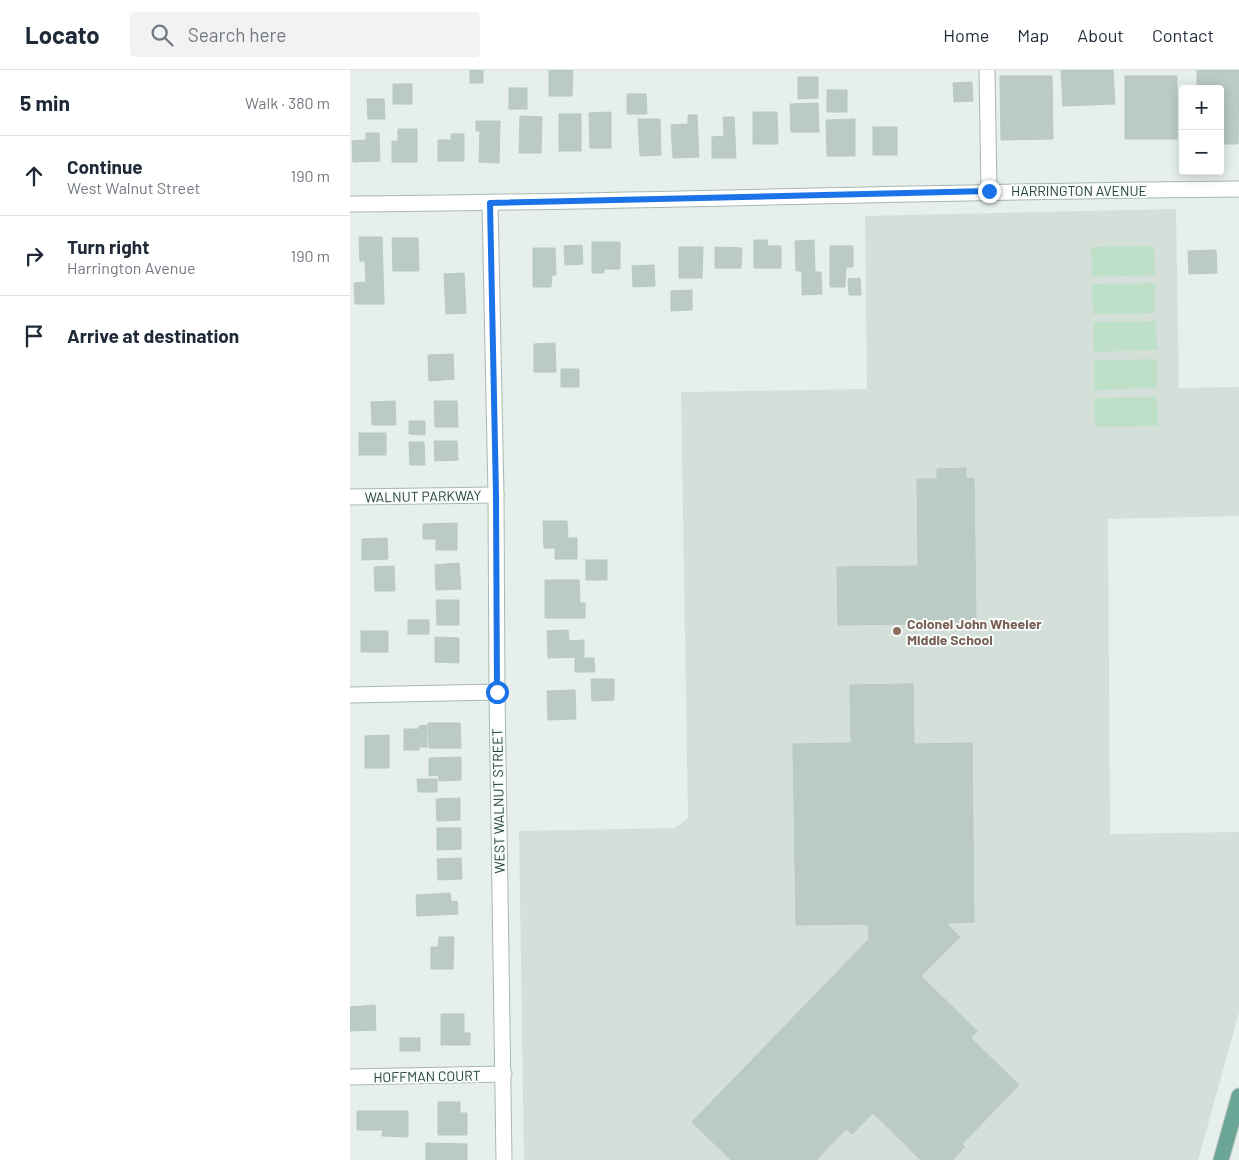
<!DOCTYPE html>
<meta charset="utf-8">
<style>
:root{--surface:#fff;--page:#f2f2f3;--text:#1f2937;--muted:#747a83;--line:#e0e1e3}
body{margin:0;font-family:Barlow,sans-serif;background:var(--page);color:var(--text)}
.controls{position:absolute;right:15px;top:15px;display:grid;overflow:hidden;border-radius:5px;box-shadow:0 2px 12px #0003}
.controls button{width:45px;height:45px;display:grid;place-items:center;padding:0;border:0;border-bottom:1px solid var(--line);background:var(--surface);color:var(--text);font:25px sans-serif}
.stop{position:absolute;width:15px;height:15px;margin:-11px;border:4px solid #1a73e8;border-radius:50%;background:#fff}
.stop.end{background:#1a73e8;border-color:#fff;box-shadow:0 1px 5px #0008}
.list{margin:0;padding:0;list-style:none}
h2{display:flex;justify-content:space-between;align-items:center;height:65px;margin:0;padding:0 20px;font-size:21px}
h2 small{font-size:16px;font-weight:400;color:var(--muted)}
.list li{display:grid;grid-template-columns:32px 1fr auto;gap:15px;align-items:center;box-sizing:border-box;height:80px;padding:0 20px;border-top:1px solid var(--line)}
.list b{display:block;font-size:19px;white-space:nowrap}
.list p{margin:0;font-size:16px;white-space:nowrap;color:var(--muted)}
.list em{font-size:16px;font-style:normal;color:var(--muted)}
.icon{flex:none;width:28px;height:28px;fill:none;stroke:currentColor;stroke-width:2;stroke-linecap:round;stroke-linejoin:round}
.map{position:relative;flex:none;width:889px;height:1090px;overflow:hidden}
header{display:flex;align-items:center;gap:30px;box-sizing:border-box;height:70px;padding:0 25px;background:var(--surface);border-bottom:1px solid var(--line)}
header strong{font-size:24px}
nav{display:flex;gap:28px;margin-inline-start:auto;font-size:18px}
.search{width:350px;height:45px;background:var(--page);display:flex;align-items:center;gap:12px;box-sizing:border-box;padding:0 18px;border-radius:5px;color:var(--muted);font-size:19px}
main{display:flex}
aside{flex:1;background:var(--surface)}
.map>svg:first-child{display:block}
</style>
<header>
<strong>Locato</strong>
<div class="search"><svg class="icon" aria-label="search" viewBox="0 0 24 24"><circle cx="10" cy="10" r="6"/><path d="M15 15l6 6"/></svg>Search here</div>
<nav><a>Home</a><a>Map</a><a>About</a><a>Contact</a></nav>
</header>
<main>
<aside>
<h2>5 min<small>Walk · 380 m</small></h2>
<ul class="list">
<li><svg class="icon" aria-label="ahead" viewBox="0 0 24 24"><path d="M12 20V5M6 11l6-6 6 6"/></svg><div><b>Continue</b><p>West Walnut Street</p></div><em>190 m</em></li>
<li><svg class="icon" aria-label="right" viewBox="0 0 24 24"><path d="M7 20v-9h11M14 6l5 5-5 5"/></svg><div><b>Turn right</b><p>Harrington Avenue</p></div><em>190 m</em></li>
<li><svg class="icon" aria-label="arrive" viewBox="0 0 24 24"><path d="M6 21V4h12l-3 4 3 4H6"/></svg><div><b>Arrive at destination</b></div></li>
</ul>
</aside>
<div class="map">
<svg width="889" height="1090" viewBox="0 0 889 1090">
<rect width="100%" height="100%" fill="#e6efeb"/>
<polygon fill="#d4dfda" points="826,139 829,318 889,317 889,446 758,449 760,764 889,762 889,943 848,1090 174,1090 169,761 325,758 338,748 331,322 517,319 515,146"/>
<g fill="#bfe0c8">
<polygon points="804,176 805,205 742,207 741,177"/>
<polygon points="805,213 805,243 743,244 742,214"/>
<polygon points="806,251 807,280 744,282 743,252"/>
<polygon points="807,289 807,318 744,320 744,290"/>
<polygon points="807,327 808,356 745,357 744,328"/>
</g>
<g fill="#bbcac4" stroke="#b8c9c2">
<rect x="120" y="0" width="13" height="13"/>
<polygon points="199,0 223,0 222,26 199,26"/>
<polygon points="711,0 763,0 765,34 713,36"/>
<polygon points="847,0 889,0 888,74 870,74 870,19 847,19"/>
<polygon points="650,6 702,6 703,69 651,70"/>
<rect x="775" y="6" width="52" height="63"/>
<polygon points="448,7 468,7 468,28 448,29"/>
<polygon points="622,12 623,31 604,32 603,13"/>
<rect x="43" y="14" width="19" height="20"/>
<rect x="159" y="18" width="18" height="21"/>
<rect x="477" y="20" width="20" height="22"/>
<polygon points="277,24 296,24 297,44 277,44"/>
<polygon points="17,29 34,29 35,49 18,49"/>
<polygon points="468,33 469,62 441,62 440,34"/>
<polygon points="261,42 261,78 240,78 239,43"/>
<polygon points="403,42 427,42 428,74 403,74"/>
<rect x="209" y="44" width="22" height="37"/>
<polygon points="338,45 347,45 349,87 323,88 321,55 338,54"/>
<polygon points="170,46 192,47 191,83 169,83"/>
<polygon points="373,47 384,47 386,88 362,88 362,67 374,66"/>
<polygon points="288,49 310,49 311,85 290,86"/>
<polygon points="505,49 505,86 477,86 476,50"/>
<polygon points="126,51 150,51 149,93 129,92 130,61 126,61"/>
<rect x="523" y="57" width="24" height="28"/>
<polygon points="48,59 67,59 67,92 42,92 42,71 48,71"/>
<polygon points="16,63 29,63 30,91 3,92 2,71 16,70"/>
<polygon points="101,64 114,64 114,91 88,91 88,70 101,70"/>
<polygon points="9,167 32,167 34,234 5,234 4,213 16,212 15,191 10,191"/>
<polygon points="42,168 68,168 69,201 43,201"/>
<polygon points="404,170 417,170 418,176 431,176 431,198 404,198"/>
<polygon points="464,170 465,202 471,202 472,224 452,225 452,201 446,201 445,171"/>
<polygon points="242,172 270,172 270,199 254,199 254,203 242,203"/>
<polygon points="232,175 233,194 215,195 214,176"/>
<polygon points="480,176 503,176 503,197 496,197 495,217 480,217"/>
<polygon points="329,177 353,177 352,208 329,208"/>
<polygon points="365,177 392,178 391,198 365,198"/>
<polygon points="183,178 205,178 206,205 202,205 201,217 183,217"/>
<polygon points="866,180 867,203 839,204 838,181"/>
<polygon points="304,195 305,216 283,217 282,196"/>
<polygon points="114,203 116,243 96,244 94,204"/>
<polygon points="510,208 511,225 499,225 498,209"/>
<polygon points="342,220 342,240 321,241 321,221"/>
<polygon points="205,273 206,302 184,302 184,274"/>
<polygon points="103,284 104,309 79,311 78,285"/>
<rect x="211" y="299" width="18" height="18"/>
<polygon points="45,331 46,355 22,355 21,332"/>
<polygon points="84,331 107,331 108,357 85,357"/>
<polygon points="59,351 75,351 75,365 59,364"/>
<rect x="9" y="363" width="27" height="22"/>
<polygon points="84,371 107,371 108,390 85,391"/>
<polygon points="59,372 74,372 75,395 60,395"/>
<polygon points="616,398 616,409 624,408 626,553 488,555 487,497 568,496 567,409 587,409 587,399"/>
<polygon points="193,451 217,451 218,468 227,468 227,489 205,489 205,478 194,478"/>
<polygon points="107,453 107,480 86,480 86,469 73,469 73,454"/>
<polygon points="37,468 38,489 12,490 12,469"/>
<rect x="236" y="490" width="21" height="20"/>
<polygon points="109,493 111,519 86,520 85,495"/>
<polygon points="44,496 45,521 25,521 24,497"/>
<polygon points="195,510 229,510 230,533 235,533 235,548 195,548"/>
<polygon points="86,530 109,530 109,555 87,555"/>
<rect x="58" y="550" width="21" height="14"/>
<polygon points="218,560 219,571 234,570 234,587 198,588 197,561"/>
<rect x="11" y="561" width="27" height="21"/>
<polygon points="85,567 109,568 109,593 85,592"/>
<polygon points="225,588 244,588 245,602 225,602"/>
<polygon points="241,609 264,609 264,630 242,631"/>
<polygon points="563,614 564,674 622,673 624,852 596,853 610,867 571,906 627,961 621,968 669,1015 612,1074 615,1077 602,1090 571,1090 523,1043 502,1064 496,1059 466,1090 381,1090 342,1052 519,869 518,854 446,855 443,674 501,673 500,615"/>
<polygon points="225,620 226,649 198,650 197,621"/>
<polygon points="78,653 110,653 111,678 79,678"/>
<polygon points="77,655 77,677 69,677 69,656"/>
<rect x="54" y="659" width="15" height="21"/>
<polygon points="39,665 39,698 15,698 15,666"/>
<polygon points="111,687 111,710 89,711 88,705 79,706 79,688"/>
<polygon points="67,709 87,709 87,722 68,722"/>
<polygon points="110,728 110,750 87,751 86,729"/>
<polygon points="87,758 111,758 111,779 87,780"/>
<polygon points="111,788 112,809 88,810 87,789"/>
<polygon points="100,823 101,832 107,831 108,844 67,846 66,825"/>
<polygon points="89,867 104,867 103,899 81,899 81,877 88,877"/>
<polygon points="25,935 26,960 0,961 0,937"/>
<polygon points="91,944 114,944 114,963 120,963 120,975 91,975"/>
<rect x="50" y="968" width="20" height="13"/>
<polygon points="88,1032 110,1032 110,1043 117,1043 117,1065 88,1065"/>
<polygon points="7,1041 58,1041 58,1067 32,1066 33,1060 7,1060"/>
<polygon points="76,1073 117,1074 117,1090 76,1090"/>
</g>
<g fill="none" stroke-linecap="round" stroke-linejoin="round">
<defs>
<g id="minor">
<polyline points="637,0 639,121"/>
<polyline points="140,133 146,425 147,622 154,1090"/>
<path d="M 0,134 C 296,132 593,121 889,119"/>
<polyline points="0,427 146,425"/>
<polyline points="0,625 147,622"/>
<polyline points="0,1007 154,1004"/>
</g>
<polyline id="major" points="871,1090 889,1026"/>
</defs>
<use href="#minor" stroke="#a8b8b2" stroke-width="17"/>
<use href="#major" stroke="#c2cac8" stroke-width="17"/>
<use href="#minor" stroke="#fff" stroke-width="15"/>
<use href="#major" stroke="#6aa596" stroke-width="15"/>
</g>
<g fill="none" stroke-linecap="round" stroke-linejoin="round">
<polyline stroke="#1a73e8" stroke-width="6" points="147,622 146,425 140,133 639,121"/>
</g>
<circle fill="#8d6e63" stroke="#f7fbf9" stroke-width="2" cx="547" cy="561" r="5"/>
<g text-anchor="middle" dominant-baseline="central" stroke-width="4" stroke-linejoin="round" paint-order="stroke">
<g font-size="14" fill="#24423a" stroke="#f7fbf9">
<text x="729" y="120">HARRINGTON AVENUE</text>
<text transform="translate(73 426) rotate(-1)">WALNUT PARKWAY</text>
<text transform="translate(148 731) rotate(-91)">WEST WALNUT STREET</text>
<text transform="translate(77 1006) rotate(-1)">HOFFMAN COURT</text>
</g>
<g font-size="14" font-weight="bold" fill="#785e54" stroke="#f7fbf9" text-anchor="start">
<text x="557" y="553">Colonel John Wheeler<tspan x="557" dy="16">Middle School</tspan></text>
</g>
</g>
</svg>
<div class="controls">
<button>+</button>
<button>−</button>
</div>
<div class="stop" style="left:147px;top:622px"></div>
<div class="stop end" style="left:639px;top:121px"></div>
</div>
</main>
